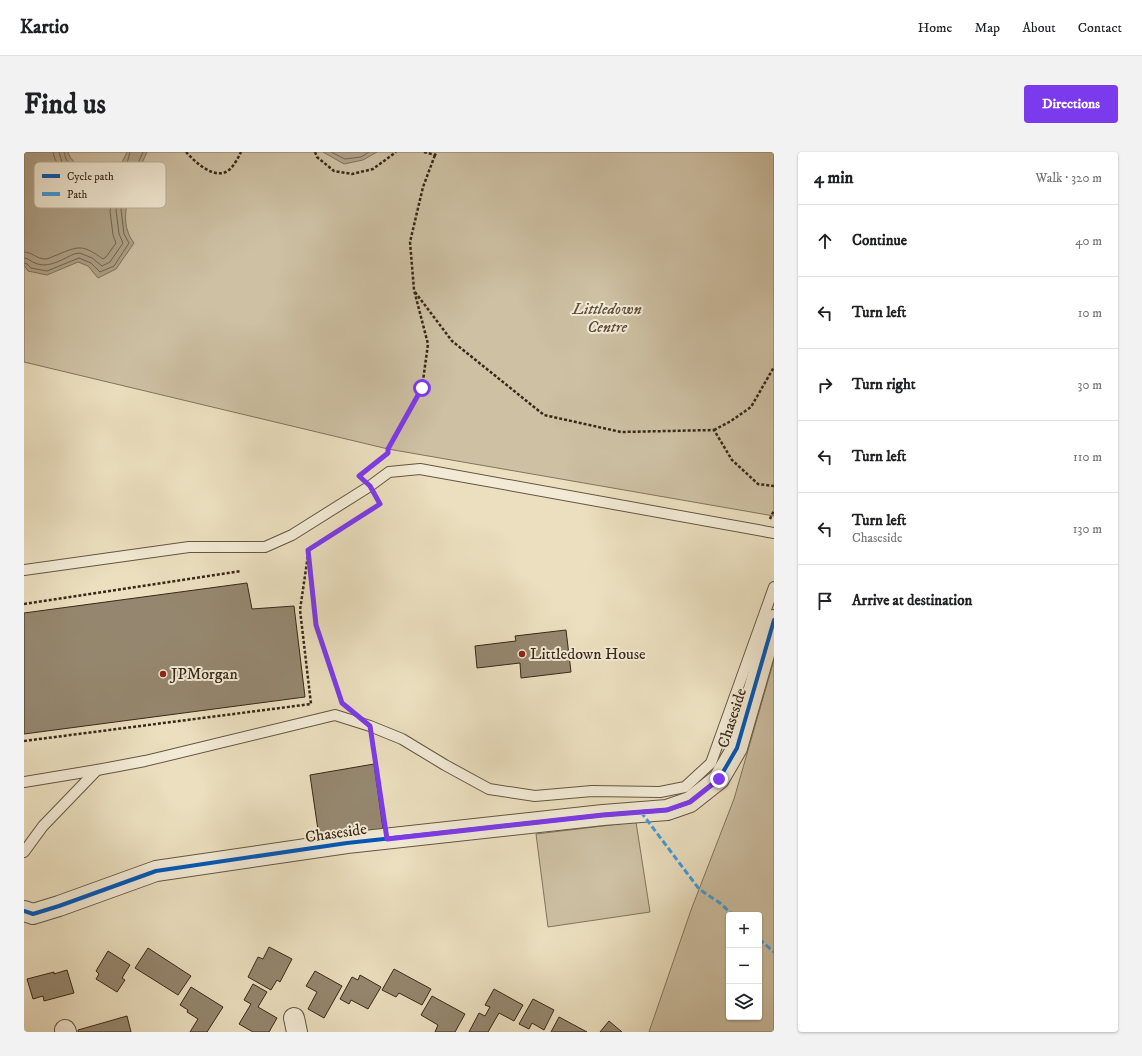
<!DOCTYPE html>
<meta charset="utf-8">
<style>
:root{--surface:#fff;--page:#f2f2f2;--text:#202124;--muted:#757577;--line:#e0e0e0;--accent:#7c3aed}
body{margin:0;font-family:"IM FELL DW Pica",serif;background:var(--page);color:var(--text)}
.controls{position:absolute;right:12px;bottom:12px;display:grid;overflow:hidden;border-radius:4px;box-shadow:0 1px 3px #0004}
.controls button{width:36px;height:36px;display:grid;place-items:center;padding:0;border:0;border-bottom:1px solid var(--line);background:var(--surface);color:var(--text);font:20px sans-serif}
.stop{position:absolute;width:12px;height:12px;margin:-9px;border:3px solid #7c3aed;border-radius:50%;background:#fff}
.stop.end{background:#7c3aed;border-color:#fff;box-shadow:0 1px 4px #0008}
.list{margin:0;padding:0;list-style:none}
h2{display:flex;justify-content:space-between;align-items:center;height:52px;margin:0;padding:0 16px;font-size:17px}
h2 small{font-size:13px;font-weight:400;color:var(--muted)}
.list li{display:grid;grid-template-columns:26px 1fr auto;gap:12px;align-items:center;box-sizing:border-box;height:72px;padding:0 16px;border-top:1px solid var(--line)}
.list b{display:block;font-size:15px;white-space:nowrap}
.list p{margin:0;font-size:13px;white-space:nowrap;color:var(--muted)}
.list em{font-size:13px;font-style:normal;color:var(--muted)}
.icon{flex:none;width:22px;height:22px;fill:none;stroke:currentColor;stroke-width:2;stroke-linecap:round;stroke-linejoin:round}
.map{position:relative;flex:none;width:750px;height:880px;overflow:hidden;border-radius:4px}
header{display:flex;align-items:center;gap:24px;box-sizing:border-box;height:56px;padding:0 20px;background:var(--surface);border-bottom:1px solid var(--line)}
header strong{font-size:19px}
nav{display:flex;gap:22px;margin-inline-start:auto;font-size:14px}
.intro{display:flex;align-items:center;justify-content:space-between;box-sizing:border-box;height:96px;padding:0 24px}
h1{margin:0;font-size:28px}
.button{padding:10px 18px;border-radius:4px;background:var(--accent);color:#fff;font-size:14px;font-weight:700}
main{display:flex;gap:24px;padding:0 24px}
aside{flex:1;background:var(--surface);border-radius:4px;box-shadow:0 1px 3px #0004}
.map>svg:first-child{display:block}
</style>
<header>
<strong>Kartio</strong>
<nav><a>Home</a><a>Map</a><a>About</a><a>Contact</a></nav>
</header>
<div class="intro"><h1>Find us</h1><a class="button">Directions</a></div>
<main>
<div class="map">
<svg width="750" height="880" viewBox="0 0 750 880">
<rect width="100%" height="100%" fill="#ebdfbf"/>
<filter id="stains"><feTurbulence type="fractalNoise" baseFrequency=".005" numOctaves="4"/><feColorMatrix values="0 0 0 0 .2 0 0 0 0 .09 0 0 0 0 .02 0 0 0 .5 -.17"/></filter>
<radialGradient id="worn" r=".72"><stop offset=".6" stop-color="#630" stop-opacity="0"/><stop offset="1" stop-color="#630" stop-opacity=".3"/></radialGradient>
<g fill="#cdc0a3" stroke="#82745e" fill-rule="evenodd">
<polygon points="0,0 750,0 750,364 364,297 0,210"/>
<path d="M 750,508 L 750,880 L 625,880 L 667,758 L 710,647 ZM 705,763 L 735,763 L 735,865 L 705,865 Z"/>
<polygon points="612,670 626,760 524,775 512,682"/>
</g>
<g fill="#aea187" stroke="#7f715b">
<path d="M 0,0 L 44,0 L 46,5 L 66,30 L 90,27 L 103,0 L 123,0 C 113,23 95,56 104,80 C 105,84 108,88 110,91 L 92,117 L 74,126 L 64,114 L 54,110 L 23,123 L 4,119 L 0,113 Z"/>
<polygon points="299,0 353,0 339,8 320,12"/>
</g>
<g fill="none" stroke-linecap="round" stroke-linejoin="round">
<g stroke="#736450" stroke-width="1">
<polyline points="40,0 42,7 62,33 66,34 92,30 104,8 106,0"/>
<polyline points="307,0 321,7 337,5 345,0"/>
<path d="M 0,100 C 8,100 13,107 21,107 C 25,107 29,104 33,103 C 56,93 59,93 79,107 L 82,105 L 92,91 L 89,83 L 86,59 L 89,43 C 81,42 73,46 64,45 C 53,44 30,12 29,0"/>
<path d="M 0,106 C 5,106 7,110 11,111 C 24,117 39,107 50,102 L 56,101 L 68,106 L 78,114 L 86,110 L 99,91 L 95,82 L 92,58 L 99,34 L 97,33 C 90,37 69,41 62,38 L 38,10 L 35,0"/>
<polyline points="0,111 3,112 7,116 23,119 55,106 67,111 76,120 90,114 105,91 100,82 97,57 109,23 119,0"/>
</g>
</g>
<g fill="#95876f" stroke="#382819">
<polygon points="223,431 228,457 270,454 281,545 0,582 0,461"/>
<polygon points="542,478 547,520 497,526 496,511 453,516 451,494 492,489 491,484"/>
<polygon points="350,612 359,677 295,685 286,623"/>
<polygon points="245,795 268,807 256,830 253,828 247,838 224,825 234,805 239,807"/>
<polygon points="124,796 167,824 154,843 111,816"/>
<polygon points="84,799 106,813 98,826 101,828 93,840 72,827 75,822 72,819"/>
<polygon points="370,817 407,837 398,853 375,841 372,845 358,838"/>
<polygon points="43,818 50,841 20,849 19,844 9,847 3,827 30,820 30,822"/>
<polygon points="291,819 318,834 300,866 284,857 293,840 282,834"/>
<polygon points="336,823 357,835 344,857 327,848 325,852 316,847 328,825 334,828"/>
<polygon points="229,832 243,840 234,855 253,866 245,880 229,880 215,872 227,852 220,848"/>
<polygon points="167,835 199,855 183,880 166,880 174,867 163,860 164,858 156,853"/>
<polygon points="470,837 499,853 490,869 475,861 464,880 445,880 455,861 461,864 466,855 461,853"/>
<polygon points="408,844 441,862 431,880 411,880 414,873 397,863"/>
<polygon points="509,847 530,858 520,878 508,871 505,877 495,872"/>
<polygon points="103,864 107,880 54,880 54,878"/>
<polygon points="535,865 563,880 527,880"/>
<polygon points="585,869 598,880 576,880"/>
</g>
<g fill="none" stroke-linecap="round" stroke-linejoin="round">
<defs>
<g id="lane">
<polyline points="0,418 165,395 241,395 268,383 346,334 365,320 396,317 750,381"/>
<polyline points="0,630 73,618 121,609 311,563 346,574 378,587 421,613 465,637 511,644 568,639 636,640 661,635 687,611 750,435"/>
<polyline points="0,700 19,674 73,618"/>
</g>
<g id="street">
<polyline points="0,759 9,762 35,754 132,719 323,691 579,663 643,658 666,650 695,627 713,596 750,468"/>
<polyline points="270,866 273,880"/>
<polyline points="41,878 42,880"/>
</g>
</defs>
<use href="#lane" stroke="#655642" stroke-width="12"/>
<use href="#street" stroke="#655642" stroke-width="22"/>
<g stroke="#382819" stroke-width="2.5" stroke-dasharray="3 2" stroke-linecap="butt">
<path d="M 162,0 C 171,10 191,29 205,18 C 210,14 214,6 217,0"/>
<polyline points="291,0 293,5 310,19 328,22 349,17 372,0"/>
<polyline points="400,0 411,3 413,0"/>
<polyline points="391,140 428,189 520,263 597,280 690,278 708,308 734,332 750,334"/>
<polyline points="690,278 707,269 727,255 750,215"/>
<polyline points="356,308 364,301 364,297 398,236 404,192 390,138 386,90 399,35 411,3"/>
<polyline points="746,367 750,358"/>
<polyline points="0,452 217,419"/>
<polyline points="319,552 292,473 284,398 356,352 353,346"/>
<polyline points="0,589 287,552 276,458 284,403"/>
<polyline points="348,590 360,668"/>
</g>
<use href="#lane" stroke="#f2ead5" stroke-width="10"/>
<use href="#street" stroke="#f2ead5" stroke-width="20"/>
<g stroke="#3e9cdf" stroke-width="3" stroke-dasharray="6 3" stroke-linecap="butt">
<polyline points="617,660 675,737 696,751 709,763"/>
<polyline points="735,787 750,800"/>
</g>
<defs>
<polyline id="cycleway" points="0,759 9,762 35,754 132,719 323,691 579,663 643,658 666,650 695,627 713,596 750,468"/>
</defs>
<use href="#cycleway" stroke="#f2ead5" stroke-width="6"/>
<use href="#cycleway" stroke="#0057b8" stroke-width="4"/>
</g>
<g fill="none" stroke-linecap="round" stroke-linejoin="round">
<polyline stroke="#7c3aed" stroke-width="5" points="398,236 364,297 364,301 335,324 346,334 356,352 284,398 292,473 318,551 346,574 363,687 579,663 643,658 666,650 695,627"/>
</g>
<g fill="#8f2418" stroke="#f2ead5" stroke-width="1.5">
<circle cx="498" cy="502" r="4"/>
<circle cx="139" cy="522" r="4"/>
</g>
<g text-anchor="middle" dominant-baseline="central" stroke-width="4" stroke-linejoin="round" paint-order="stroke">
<g font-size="16" font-style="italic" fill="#5d4e3c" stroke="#f2ead5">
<text x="583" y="157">Littledown<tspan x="583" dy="18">Centre</tspan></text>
</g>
<g font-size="16" fill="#382819" stroke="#f2ead5" text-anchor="start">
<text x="506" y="502">Littledown House</text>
<text x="147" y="522">JPMorgan</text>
</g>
<g font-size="16" fill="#382819" stroke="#f2ead5">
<text transform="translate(708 566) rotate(-72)">Chaseside</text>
<text transform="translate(312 681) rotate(-8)">Chaseside</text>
</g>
</g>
<rect x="10" y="10" width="132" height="46" rx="6" fill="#f2ead5" stroke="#bab09d" stroke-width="1"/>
<rect x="18" y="22" width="18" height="4" fill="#0057b8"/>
<rect x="18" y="40" width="18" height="4" fill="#3e9cdf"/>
<g font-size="11" fill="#382819">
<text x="43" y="28">Cycle path</text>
<text x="43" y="46">Path</text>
</g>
<rect width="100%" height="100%" filter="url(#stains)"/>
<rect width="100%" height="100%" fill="url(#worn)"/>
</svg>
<div class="controls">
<button>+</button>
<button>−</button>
<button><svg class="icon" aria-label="layers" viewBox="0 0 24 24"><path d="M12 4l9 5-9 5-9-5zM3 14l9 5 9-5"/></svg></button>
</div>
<div class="stop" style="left:398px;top:236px"></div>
<div class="stop end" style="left:695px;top:627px"></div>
</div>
<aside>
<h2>4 min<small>Walk · 320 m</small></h2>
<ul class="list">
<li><svg class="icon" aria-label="ahead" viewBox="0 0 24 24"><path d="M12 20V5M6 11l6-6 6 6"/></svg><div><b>Continue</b></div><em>40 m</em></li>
<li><svg class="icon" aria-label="left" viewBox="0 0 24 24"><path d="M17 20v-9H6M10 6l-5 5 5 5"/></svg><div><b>Turn left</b></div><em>10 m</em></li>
<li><svg class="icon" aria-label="right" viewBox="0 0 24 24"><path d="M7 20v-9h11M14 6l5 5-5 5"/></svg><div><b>Turn right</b></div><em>30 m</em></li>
<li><svg class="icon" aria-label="left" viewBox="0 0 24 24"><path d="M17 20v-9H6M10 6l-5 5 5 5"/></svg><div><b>Turn left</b></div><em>110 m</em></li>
<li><svg class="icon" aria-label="left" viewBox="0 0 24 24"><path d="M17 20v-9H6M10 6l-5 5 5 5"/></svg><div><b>Turn left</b><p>Chaseside</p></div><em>130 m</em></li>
<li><svg class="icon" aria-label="arrive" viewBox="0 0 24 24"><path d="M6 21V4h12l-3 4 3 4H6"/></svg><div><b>Arrive at destination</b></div></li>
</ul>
</aside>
</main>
